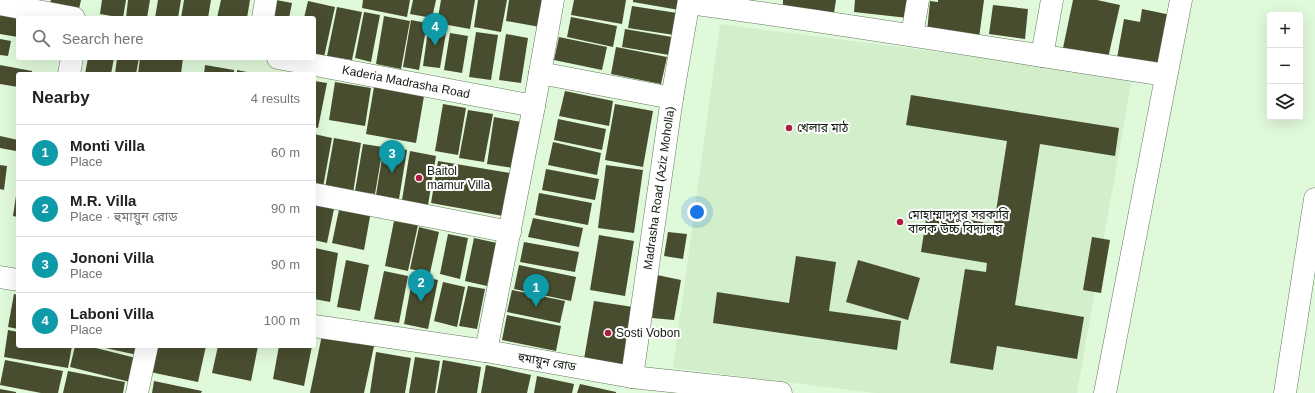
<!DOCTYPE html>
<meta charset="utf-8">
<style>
:root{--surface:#fff;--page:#f2f2f2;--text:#202124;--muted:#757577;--line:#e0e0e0;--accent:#2563eb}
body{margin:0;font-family:Arial,"Noto Sans Bengali",sans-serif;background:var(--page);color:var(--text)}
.controls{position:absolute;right:12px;top:12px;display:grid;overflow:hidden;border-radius:4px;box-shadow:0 4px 16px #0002}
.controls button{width:36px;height:36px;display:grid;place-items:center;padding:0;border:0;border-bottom:1px solid var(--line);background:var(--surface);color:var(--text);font:20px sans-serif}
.you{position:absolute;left:697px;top:212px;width:14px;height:14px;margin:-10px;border:3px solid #fff;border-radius:50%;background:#1a73e8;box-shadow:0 0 0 6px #1a73e833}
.badge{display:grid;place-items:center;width:26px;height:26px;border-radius:50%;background:var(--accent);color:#fff;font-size:13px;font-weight:700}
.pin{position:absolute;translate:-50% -33px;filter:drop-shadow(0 1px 2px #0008)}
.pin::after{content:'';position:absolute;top:21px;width:14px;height:12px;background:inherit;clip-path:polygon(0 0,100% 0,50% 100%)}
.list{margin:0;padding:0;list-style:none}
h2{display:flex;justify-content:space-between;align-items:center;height:52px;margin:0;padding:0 16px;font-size:17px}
h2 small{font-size:13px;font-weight:400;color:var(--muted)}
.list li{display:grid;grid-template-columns:26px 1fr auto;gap:12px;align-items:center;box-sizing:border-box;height:56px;padding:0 16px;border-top:1px solid var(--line)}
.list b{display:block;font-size:15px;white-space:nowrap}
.list p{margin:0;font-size:13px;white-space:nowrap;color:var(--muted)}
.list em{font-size:13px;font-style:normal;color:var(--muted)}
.icon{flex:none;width:22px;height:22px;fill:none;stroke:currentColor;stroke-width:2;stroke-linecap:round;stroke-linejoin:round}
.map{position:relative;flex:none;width:1315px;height:393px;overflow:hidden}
.search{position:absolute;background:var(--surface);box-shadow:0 4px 16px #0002;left:16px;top:16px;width:300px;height:44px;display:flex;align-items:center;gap:10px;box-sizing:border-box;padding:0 14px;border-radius:4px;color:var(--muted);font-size:15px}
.panel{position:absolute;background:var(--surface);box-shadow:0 4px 16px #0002;left:16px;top:72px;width:300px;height:276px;border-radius:4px}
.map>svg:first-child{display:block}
</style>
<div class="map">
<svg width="1315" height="393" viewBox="0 0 1315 393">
<rect width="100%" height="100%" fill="#e1f9db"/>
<polygon fill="#d2eeca" points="720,24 1132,77 1077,393 875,393 673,368"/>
<g fill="#494d2f">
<polygon points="51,0 81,0 79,9 50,3"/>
<polygon points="102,0 126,0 123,18 100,14"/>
<polygon points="128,0 150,0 147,18 126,18"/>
<polygon points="158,0 181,0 178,18 155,18"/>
<polygon points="184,0 211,0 208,18 181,18"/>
<polygon points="221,0 250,0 247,18 217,18"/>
<polygon points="276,0 292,3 289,18 267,18"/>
<polygon points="363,0 410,0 407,17 362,8"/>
<polygon points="413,0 436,0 432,18 410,14"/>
<polygon points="441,0 475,0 470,29 437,23"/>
<polygon points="478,0 507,0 501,32 474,27"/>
<polygon points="509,0 545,0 540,27 506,21"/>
<polygon points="574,0 626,0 622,24 571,15"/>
<polygon points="633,0 681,0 679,10 633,2"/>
<polygon points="783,0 836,0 834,13 783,6"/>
<polygon points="855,0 910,0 908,18 854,12"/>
<polygon points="938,0 984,0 979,38 927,32 930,1 938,2"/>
<polygon points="1073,0 1097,0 1120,5 1108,58 1063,48"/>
<polygon points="308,1 335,7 324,57 314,54 314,18 304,18"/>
<polygon points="993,5 1028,9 1025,39 989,34"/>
<polygon points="632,6 677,13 674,35 628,28"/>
<polygon points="337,7 362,12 352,60 327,56"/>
<polygon points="1142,9 1171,15 1162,66 1117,58 1124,19 1140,22"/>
<polygon points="364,12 380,15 371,62 355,58"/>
<polygon points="0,13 18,17 18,37 0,34"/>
<polygon points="384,16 410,21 401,69 376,64"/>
<polygon points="571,17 617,26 613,47 567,37"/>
<polygon points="411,20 427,23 419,70 403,67"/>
<polygon points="429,23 447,27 440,68 423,66"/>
<polygon points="625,29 672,37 669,55 622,47"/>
<polygon points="476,32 498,35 491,80 469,77"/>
<polygon points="450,33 468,36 462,73 444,70"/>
<polygon points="506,34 528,38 521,83 499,80"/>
<polygon points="559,37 607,47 602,70 554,60"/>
<polygon points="0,39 11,41 8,56 0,55"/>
<polygon points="616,47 667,57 661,84 611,74"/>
<polygon points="88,58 114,58 111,74 85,74"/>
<polygon points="117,58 139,58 136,74 115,74"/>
<polygon points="140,58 183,58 181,74 138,74"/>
<polygon points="0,65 32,71 32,74 18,74 18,87 0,84"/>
<polygon points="205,65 234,70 234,74 204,74"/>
<polygon points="237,70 252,73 252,74 237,74"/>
<polygon points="314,81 327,83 318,128 314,127"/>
<polygon points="335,82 371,88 365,126 329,120"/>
<polygon points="374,87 424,96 416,143 366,134"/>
<polygon points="565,91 613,101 609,126 559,116"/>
<polygon points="911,95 1119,128 1115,156 1040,144 1015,305 1084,317 1077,359 997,346 993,370 950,363 965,269 986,272 987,263 921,252 927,213 994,224 1007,141 906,125"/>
<polygon points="443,104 466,108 458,155 435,151"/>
<polygon points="615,104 653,111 643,167 605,160"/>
<polygon points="468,110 493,114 484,162 459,158"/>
<polygon points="494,117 521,122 513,168 487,164"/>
<polygon points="558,119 606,129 602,150 554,140"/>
<polygon points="314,134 332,138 323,187 314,185"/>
<polygon points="0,136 18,140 16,151 0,148"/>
<polygon points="334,138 361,143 353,193 325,188"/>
<polygon points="553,142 601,153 597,175 548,165"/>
<polygon points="363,144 383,147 375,194 355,191"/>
<polygon points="384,146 407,150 399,199 376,195"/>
<polygon points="410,151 436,156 428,205 402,200"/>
<polygon points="438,161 510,173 503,216 431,203"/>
<polygon points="0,165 7,166 4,190 0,189"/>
<polygon points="606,165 643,170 634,233 598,228"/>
<polygon points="546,169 599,179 595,200 542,190"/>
<polygon points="539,193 592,203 588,225 535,215"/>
<polygon points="16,196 18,196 18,217 13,216"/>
<polygon points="314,200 335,204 327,243 314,240"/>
<polygon points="340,205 371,211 364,250 332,243"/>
<polygon points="533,218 583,228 579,247 528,237"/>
<polygon points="394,221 418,225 408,271 385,266"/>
<polygon points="419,227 439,232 430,273 410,269"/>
<polygon points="668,232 687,234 683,259 664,256"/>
<polygon points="448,234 468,238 460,279 440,274"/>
<polygon points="599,235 634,241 625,296 590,290"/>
<polygon points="1092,237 1110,240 1101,293 1083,290"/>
<polygon points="474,238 497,243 487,286 465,281"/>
<polygon points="524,242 579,252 575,272 520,262"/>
<polygon points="315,248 338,253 330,302 314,299 314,255"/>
<polygon points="796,256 836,262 829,311 901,321 897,350 713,323 717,292 789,303"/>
<polygon points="346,260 369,265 360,311 337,307"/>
<polygon points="858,260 920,278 908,320 846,302"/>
<polygon points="519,265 576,277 571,301 514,289"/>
<polygon points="384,271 408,276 399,323 374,319"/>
<polygon points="413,275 438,280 428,329 404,324"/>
<polygon points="657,275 681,280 674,320 652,318"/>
<polygon points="443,282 465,287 457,327 434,321"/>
<polygon points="468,286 485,289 477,329 459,326"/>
<polygon points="512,290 565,301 560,323 507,312"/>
<polygon points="14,294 18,295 18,329 8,327"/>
<polygon points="594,301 633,307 623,366 584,359"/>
<polygon points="507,315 561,326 556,351 502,340"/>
<polygon points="8,330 18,332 18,346 72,346 68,368 4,357"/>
<polygon points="322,335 374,346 364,393 310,393"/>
<polygon points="75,346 88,346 136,358 130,382 70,367"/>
<polygon points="96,346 144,346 142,356"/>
<polygon points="155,346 206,346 198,382 150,372"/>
<polygon points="218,346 258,346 251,381 212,373"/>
<polygon points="279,346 312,346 304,386 273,379"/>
<polygon points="376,352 411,358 405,393 370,393"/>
<polygon points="415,357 440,361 435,393 409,393"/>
<polygon points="5,360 63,371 58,393 41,393 0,385"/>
<polygon points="443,360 481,367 477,393 437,393"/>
<polygon points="486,365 531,375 527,393 481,393"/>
<polygon points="68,371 125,382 123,393 63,393"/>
<polygon points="537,376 574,384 572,393 534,393"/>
<polygon points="154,381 202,391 201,393 152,393"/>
<polygon points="580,384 616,392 616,393 577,393"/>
<polygon points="0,389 16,392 16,393 0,393"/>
</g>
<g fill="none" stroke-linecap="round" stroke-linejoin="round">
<defs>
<g id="minor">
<path d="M 689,3 C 848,24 1007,51 1166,75"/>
<polyline points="0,4 74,18"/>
<polyline points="263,18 266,0"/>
<polyline points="912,35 918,0"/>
<polyline points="1042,56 1052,0"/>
<polyline points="278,58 534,106"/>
<polyline points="540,73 672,98"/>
<polyline points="69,74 72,58"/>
<polyline points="314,194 510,232"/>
<polyline points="0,277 18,280"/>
<polyline points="314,326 486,351 632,377 781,393"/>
<polyline points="486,351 534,106 553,0"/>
<polyline points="632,377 672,98 689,0"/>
<polyline points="137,393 147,346"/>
<polyline points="1105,393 1181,0"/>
<polyline points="1285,393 1315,199"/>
</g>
</defs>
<use href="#minor" stroke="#63785e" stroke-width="23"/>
<use href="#minor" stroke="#fff" stroke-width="22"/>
</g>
<g fill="#b01c41" stroke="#fefefe" stroke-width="1.5">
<circle cx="789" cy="128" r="4"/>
<circle cx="419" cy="178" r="4"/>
<circle cx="900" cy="222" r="4"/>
<circle cx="608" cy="333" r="4"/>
</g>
<g text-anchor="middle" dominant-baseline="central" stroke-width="4" stroke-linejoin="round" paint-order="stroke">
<g font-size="12" fill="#111a0f" stroke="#fefefe">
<text transform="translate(406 82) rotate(11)">Kaderia Madrasha Road</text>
<text transform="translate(659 188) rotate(-82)">Madrasha Road (Aziz Moholla)</text>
<text transform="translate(547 362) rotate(10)">হুমায়ুন রোড</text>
</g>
<g font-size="12" fill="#111a0f" stroke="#fefefe" text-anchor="start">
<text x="797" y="128">খেলার মাঠ</text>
<text x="427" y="171">Baitol<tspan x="427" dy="14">mamur Villa</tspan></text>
<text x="908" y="215">মোহাম্মাদপুর সরকারি<tspan x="908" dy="14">বালক উচ্চ বিদ্যালয়</tspan></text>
<text x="616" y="333">Sosti Vobon</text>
</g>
</g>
</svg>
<div class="controls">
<button>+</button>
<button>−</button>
<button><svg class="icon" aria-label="layers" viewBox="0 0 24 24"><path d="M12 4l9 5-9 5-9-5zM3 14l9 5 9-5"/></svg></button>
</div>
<div class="you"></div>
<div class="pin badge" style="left:536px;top:307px;background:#0f9aa8">1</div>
<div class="pin badge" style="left:421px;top:302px;background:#0f9aa8">2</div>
<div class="pin badge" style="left:392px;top:173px;background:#0f9aa8">3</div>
<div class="pin badge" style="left:435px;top:46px;background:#0f9aa8">4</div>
<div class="search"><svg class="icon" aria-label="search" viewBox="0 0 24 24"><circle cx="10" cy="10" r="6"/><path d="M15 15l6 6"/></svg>Search here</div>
<section class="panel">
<h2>Nearby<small>4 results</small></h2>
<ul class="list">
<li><span class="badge" style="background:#0f9aa8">1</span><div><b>Monti Villa</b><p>Place</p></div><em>60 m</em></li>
<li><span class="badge" style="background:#0f9aa8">2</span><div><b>M.R. Villa</b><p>Place · হুমায়ুন রোড</p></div><em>90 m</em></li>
<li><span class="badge" style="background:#0f9aa8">3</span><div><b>Jononi Villa</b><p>Place</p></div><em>90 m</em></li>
<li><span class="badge" style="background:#0f9aa8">4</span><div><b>Laboni Villa</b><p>Place</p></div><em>100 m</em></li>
</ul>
</section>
</div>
